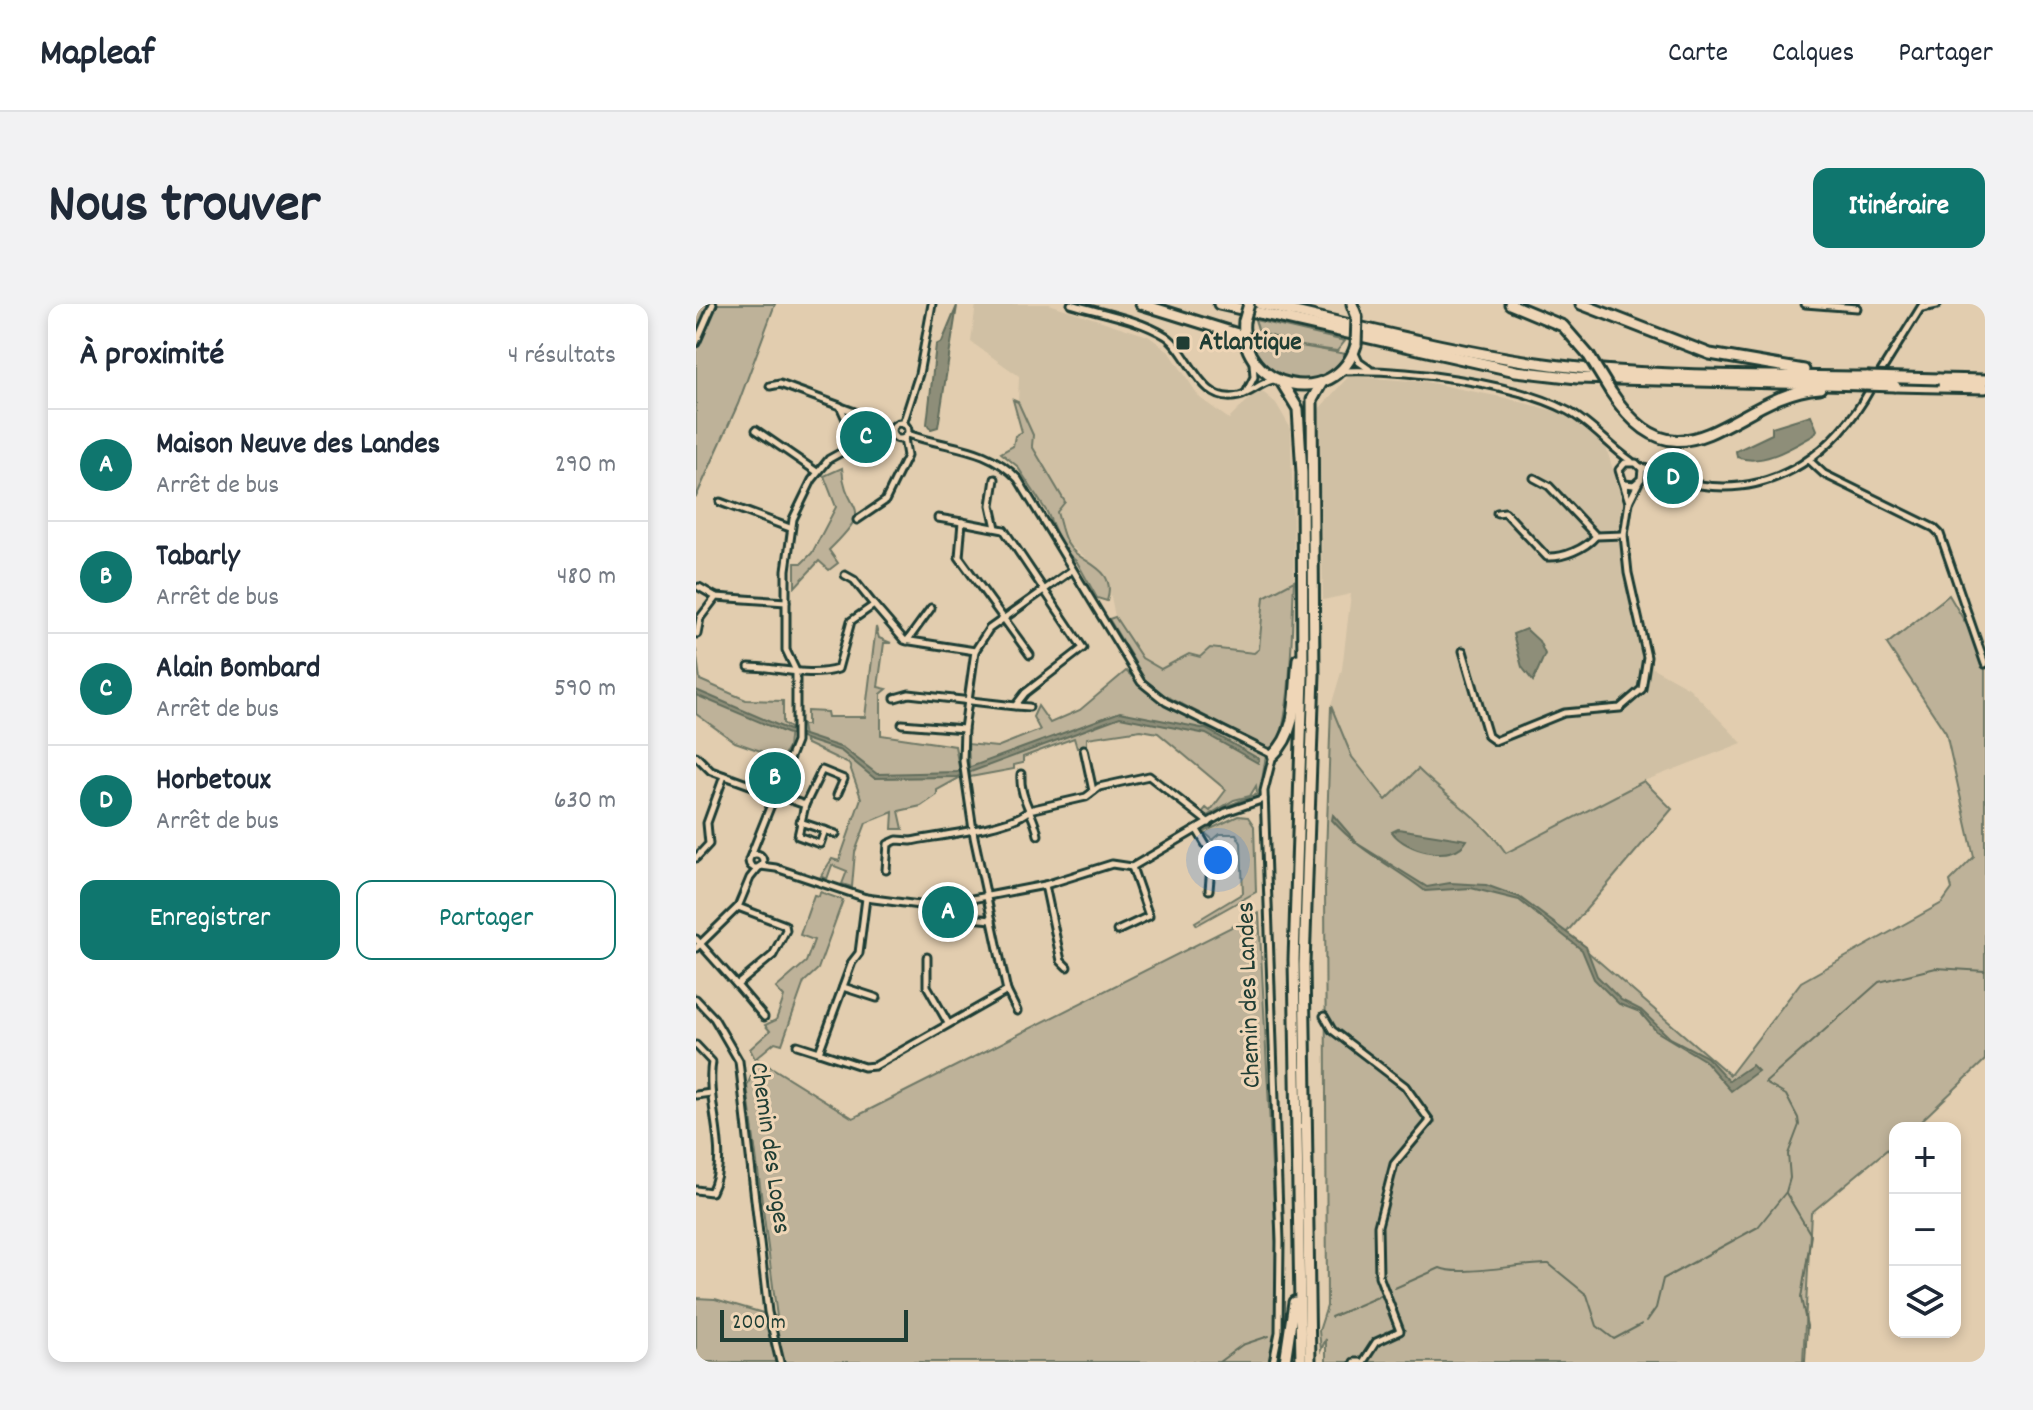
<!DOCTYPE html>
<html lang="fr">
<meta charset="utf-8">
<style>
:root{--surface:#fff;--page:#f2f2f3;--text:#1f2937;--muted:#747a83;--line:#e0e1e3;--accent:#0f766e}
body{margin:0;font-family:Dekko,sans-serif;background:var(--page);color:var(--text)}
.controls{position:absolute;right:24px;bottom:24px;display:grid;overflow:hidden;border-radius:16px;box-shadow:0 4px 12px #0003}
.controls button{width:72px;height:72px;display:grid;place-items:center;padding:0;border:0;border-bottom:2px solid var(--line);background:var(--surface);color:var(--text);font:40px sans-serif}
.scale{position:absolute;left:24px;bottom:20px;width:188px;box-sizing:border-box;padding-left:8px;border:4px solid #1f3d34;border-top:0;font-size:22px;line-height:28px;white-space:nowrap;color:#1f3d34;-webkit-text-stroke:6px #efd6b7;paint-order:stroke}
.you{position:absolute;left:522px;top:556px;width:28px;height:28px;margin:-20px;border:6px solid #fff;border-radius:50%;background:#1a73e8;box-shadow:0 0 0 12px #1a73e833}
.badge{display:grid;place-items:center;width:52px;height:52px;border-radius:50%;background:var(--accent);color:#fff;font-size:26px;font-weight:700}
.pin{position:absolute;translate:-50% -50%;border:4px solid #fff;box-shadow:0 2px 8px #0006}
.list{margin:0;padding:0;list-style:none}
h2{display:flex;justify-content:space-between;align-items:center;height:104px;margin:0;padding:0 32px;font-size:34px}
h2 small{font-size:26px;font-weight:400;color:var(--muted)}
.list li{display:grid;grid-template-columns:52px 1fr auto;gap:24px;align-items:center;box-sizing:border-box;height:112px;padding:0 32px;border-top:2px solid var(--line)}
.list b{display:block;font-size:30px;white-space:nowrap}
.list p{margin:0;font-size:26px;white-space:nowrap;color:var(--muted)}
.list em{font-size:26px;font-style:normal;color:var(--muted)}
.actions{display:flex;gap:16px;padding:24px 32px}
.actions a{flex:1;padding:18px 0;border:2px solid var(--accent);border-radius:16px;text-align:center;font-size:28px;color:var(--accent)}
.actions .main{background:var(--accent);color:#fff}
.icon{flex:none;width:44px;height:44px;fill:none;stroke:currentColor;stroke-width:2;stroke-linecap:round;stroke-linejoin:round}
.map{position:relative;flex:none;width:1289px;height:1058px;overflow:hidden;border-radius:16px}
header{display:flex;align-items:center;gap:48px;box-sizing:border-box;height:112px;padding:0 40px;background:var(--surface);border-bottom:2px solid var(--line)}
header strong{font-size:38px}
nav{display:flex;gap:44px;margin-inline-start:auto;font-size:28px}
.intro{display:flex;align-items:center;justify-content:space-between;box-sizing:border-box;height:192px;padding:0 48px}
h1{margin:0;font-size:56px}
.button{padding:20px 36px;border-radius:16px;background:var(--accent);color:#fff;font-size:28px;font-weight:700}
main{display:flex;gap:48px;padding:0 48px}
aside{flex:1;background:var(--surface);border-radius:16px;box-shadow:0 4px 12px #0003}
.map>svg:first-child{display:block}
</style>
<header>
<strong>Mapleaf</strong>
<nav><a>Carte</a><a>Calques</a><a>Partager</a></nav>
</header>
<div class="intro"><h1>Nous trouver</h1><a class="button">Itinéraire</a></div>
<main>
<aside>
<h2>À proximité<small>4 résultats</small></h2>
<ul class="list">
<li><span class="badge">A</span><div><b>Maison Neuve des Landes</b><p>Arrêt de bus</p></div><em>290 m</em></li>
<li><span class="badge">B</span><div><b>Tabarly</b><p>Arrêt de bus</p></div><em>480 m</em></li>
<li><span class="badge">C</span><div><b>Alain Bombard</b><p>Arrêt de bus</p></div><em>590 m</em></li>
<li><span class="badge">D</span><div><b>Horbetoux</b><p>Arrêt de bus</p></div><em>630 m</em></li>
</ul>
<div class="actions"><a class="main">Enregistrer</a><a>Partager</a></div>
</aside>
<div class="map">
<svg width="1289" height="1058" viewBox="0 0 1289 1058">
<rect width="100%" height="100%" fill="#e2cdaf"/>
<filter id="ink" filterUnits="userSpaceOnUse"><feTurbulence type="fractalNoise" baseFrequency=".0125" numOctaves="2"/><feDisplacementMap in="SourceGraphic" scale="16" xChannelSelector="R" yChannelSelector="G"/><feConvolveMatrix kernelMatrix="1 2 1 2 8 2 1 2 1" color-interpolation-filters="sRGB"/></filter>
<g filter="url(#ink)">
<g fill="#d0c0a4">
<polygon points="280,0 353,0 452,32 473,47 504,94 533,115 563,85 580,99 595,125 598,277 568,293 563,346 558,349 514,344 504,353 493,350 465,365 446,354 419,313 414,287 388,252 372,240 361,208 369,198 336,142 337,131 322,98 323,72 275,38"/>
<polygon points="653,72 730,78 810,94 870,110 908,137 923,185 945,184 925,238 957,364 993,384 1046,439 948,477 810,549 795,526 747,490 723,465 690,496 656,453 635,402 646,365 655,290 627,296 623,105"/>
</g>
<g fill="#beb299" stroke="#6e7866" stroke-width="2">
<polygon points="0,0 79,0 42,100 0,193"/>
<path d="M 559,16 L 649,37 L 641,47 L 605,42 L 650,50 C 622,95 561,77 553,28 L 600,40 L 563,28 Z"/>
<path d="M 317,96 L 322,98 L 337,131 L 336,142 L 369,198 L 361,208 C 364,218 366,230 371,239 C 383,261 422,261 411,297 L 401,294 L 381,258 L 367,245 L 351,208 L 321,162 L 305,149 L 317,142 L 319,132 L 326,128 Z"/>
<path d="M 146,164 C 149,213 183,197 133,246 L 142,259 L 133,266 L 123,257 L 99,283 L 99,259 L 106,259 L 116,249 L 140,203 L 128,172 Z"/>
<path d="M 598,277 C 596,311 596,419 579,443 L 571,444 L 466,390 L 450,377 L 413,315 L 419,313 L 446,354 L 465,365 L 493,350 L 504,353 L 514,344 L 558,349 L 563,345 L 568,293 Z"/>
<path d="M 1253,291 L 1289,352 L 1289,756 L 1218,824 L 1199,824 L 1199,839 L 1115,909 L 1107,1058 L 630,1058 L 630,1035 L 625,1046 L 623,1027 L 631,1002 L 629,581 L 635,402 L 656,453 L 690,496 L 722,465 C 751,494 787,515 810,549 L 948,477 L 976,505 L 870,629 L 1034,771 L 1105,678 L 1246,599 L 1256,585 L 1254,577 L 1278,553 L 1250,429 L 1191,340 Z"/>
<polygon points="180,323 183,334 195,339 188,339 182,383 191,385 185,390 185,431 259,442 265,473 241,486 241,491 225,502 203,507 207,525 196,525 197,508 170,519 159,548 156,583 146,580 151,567 136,561 131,575 125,572 136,555 143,557 165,494 153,460 109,439 106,421 111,421 111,407 131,408 132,413 169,413"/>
<polygon points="0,345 4,376 50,396 87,397 87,419 94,424 92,444 72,479 76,451 39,438 0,410"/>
<polygon points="430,367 463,397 570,451 564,490 559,496 530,505 528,503 561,490 560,482 554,492 538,496 511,512 506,509 510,504 514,507 530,486 462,429 445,426 391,434 391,441 381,444 378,434 327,453 327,459 318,461 318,465 274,473 272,440 301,443 344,426 337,413 342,402 354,419 384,406"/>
<polygon points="542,512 552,513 558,522 560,588 501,621 499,618 547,589 545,539 540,530 524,530 517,536 508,528"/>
<polygon points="124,588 147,596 122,665 108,678 86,740 79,738 59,755 54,745 74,727 69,721 80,716 88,693 80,684 110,658 118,636 104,631 118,591 123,592"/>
<polygon points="563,609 580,940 579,1058 0,1058 0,994 19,995 81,1013 51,782 62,755 157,814"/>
</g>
<g fill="#8e8e79" stroke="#626e5d" stroke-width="2">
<polygon points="261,2 242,123 235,125 231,120 240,41 246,38"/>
<path d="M 1115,111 L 1121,126 L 1118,131 C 1097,143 1066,163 1041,153 L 1040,147 L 1076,130 L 1076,123 Z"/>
<polygon points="830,325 843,337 849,350 837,377 826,363 817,330"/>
<polygon points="0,386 93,426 147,444 181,470 261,468 424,408 510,425 563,455 562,459 510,430 424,413 261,473 178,474 145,447 90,429 0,391"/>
<path d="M 637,511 L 662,540 L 731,583 L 754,579 L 790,581 L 823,593 L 890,643 L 901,672 L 925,696 L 945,706 L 974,734 L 1011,753 L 1033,777 L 1056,761 L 1062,767 L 1035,787 L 1008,756 L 960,727 L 944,708 L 923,700 L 898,675 L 886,646 L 823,596 L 775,584 L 729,587 C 697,562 663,547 636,516 Z"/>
<path d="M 702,525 L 771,536 C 758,560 709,547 696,528 Z"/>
</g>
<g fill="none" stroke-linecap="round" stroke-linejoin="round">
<g stroke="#626e5d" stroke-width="2">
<polyline points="1090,889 1115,931 1105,994 1111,1022 1109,1058"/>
<path d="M 699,984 L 744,964 C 763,973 828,959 853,960 L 891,991 L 901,1022 L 918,1035 L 946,1020"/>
<polyline points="635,1013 684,992"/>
<polyline points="951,1017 960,1004 967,975 1062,923 1090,888 1094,874 1092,850 1103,821 1102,814 1090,791 1069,779 1183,678 1240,664 1289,667"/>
<polyline points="523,1058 546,1041 573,1032"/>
</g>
<defs>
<g id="street">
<path d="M 375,0 C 405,9 443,15 470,32 C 494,48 504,102 543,92 C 555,89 564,79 577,76"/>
<polyline points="1109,0 1161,4"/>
<polyline points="1226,4 1241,1"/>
<polyline points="0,39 17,0"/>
<polyline points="658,47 663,58 673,65"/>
<path d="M 647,67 C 709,65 817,78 872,107 C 897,121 912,141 935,157"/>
<polyline points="1181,74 1227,0"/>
<polyline points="74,82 84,80 144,102 162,141"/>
<polyline points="551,87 558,73 557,59"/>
<polyline points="145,103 180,116"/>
<circle cx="204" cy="127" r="8"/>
<polyline points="207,120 223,70 236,0"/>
<polyline points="60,126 121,168"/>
<path d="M 212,130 C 252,145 290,141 322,175 L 445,378 L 470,398 L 577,451 L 568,487 L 584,937 L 583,1028 L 577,1058"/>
<polyline points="1114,157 1128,170 1238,224 1244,230 1289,360"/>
<path d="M 945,163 C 964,169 984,178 1004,181 C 1081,193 1141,146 1176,82"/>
<polyline points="838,174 853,182 900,232"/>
<polyline points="299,175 295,201 300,224"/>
<polyline points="929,180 938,181 945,175 946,165 940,159 929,159 923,166 933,198"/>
<polyline points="24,198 94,224"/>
<path d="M 801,209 L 809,208 L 851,253 C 867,254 889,245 900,232 L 928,231"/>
<polyline points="242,214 266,218"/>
<polyline points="161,216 189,197 211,152 208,134"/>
<polyline points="149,271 158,276 178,301"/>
<polyline points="3,283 20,293 90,298"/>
<polyline points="1,330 4,314 20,293"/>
<polyline points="211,337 235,304"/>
<polyline points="767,347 792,432 799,437 868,409 924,404 946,385 951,353 932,269 928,231 933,198 943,178"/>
<path d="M 53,363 C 82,363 113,374 142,365 L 155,317 L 178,301 L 208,336 L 279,347"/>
<polyline points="199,394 213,390 319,402 329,389 387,344 308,226 266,218 263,253 334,351"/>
<polyline points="320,402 333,403"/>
<polyline points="206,420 268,425"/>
<polyline points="388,445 397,487"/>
<polyline points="0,452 15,467 109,501 102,532 124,540 129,526"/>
<path d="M 325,470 C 323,494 338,510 342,531"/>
<polyline points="109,501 126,466 148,475 141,491"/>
<polyline points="104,518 140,530"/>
<polyline points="501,526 516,551 513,586"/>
<circle cx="60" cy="557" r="7"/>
<polyline points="55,551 100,438 100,367 90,346 90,266 97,215 116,176 133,155 153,144 196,130"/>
<polyline points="0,554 13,540 11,519 28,472"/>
<polyline points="65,562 80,564 170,594 231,602 243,611 296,616"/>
<path d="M 190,566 L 192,540 L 201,536 L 215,537 C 239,532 319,523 333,506 L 390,493 L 403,483 L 453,472 L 513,519"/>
<polyline points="349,581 365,657 371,663"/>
<polyline points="170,594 163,649 156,658 123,748 168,763 179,762 311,687"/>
<polyline points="237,607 245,601 349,581 416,560 436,563 530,508 568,495"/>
<polyline points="421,627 453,612 436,563"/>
<polyline points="0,635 41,681 77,651 90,626 89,621 42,603"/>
<polyline points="0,644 42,603 54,574 63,563"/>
<polyline points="231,653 231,682 252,719"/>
<polyline points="41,681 68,713"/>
<polyline points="147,683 181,694"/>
<polyline points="0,695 18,714 43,757 72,1008 84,1058"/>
<polyline points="321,707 311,687 278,533 267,457 268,425 279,347 293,325 376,266"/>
<polyline points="628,712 636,726 709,782 734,817 698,860 682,922 683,972 704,1027 680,1038 667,1058"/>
<path d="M 0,741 L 16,758 C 9,801 35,848 15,888 L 0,886"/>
<polyline points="101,741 123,748"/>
<polyline points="0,791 15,789"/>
<polyline points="658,1058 663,1058"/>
</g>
<g id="highway">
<polyline points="445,0 548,32"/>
<polyline points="523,0 820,67 881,74 1169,81"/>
<path d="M 564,0 C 661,22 758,48 856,61 C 960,74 1068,71 1172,73"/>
<polyline points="656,0 661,13"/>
<polyline points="814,0 867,22 893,52"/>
<polyline points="885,0 1014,50 1108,66"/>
<path d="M 548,17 C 542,86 640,107 660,41"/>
<polyline points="1243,75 1289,76"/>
<polyline points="586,79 602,105 606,169 607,373 598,656 605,1058"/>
<polyline points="1199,82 1289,84"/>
<path d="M 915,88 C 986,197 1040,89 1124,84"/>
<path d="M 577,451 C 603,427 598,388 602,355"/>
<polyline points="589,1058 598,998"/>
<polyline points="614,1058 608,661 618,370 616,96 626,78"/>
</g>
</defs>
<use href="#street" stroke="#1f3d34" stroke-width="11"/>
<use href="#highway" stroke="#1f3d34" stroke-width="15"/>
<use href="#street" stroke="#efd6b7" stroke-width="5"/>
<use href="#highway" stroke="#efd6b7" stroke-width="9"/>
<defs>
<g id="highway-bridge">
<polyline points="548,17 553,0"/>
<polyline points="660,41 661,13"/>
<polyline points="893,52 915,88"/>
<polyline points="1172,73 1243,75"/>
<polyline points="1169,81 1199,82"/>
</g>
</defs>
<use href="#highway-bridge" stroke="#1f3d34" stroke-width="15" stroke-linecap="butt"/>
<use href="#highway-bridge" stroke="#efd6b7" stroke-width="9"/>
</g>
</g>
<rect fill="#1f3d34" stroke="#efd6b7" stroke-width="3" x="479" y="31" width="16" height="16" rx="4"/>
<g text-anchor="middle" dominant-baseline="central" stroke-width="6" stroke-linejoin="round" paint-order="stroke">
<g font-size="26" font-weight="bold" fill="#1f3d34" stroke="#efd6b7" text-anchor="start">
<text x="503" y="39">Atlantique</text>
</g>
<g font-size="26" fill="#1f3d34" stroke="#efd6b7">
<text transform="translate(554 691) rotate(-92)">Chemin des Landes</text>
<text transform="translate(73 844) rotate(82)">Chemin des Loges</text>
</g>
</g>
</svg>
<div class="controls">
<button>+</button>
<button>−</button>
<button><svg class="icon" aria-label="layers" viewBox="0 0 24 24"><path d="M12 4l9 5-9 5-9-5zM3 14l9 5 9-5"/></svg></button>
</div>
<div class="scale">200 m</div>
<div class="you"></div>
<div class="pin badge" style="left:252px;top:608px">A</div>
<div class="pin badge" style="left:79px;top:474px">B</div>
<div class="pin badge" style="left:170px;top:133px">C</div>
<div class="pin badge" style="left:977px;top:174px">D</div>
</div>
</main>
